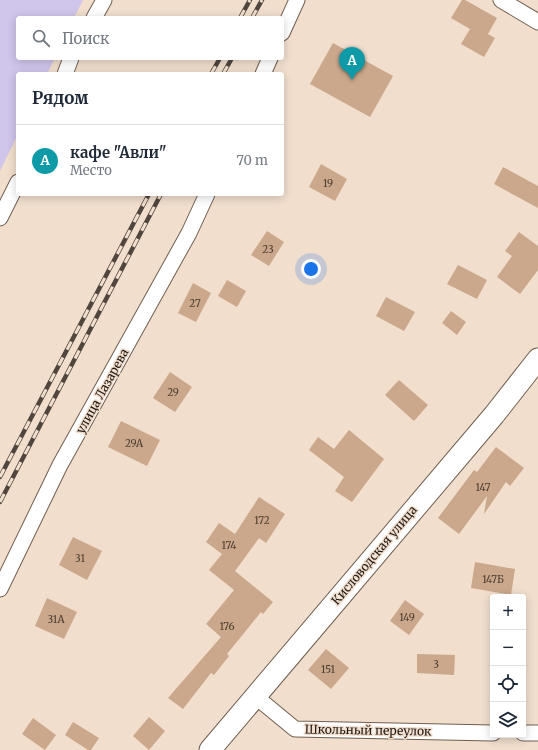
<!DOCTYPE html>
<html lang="ru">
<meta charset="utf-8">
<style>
:root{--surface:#fff;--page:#f2f2f3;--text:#1f2937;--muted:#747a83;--line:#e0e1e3;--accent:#6635ac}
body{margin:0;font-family:Merriweather,serif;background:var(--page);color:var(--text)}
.controls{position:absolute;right:12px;bottom:12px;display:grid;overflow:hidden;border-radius:4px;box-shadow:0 2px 10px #0003}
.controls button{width:36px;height:36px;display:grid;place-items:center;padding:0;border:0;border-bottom:1px solid var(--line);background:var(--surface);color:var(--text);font:20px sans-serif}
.you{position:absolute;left:311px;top:269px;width:14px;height:14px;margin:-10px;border:3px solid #fff;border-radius:50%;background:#1a73e8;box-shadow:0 0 0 6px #1a73e833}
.badge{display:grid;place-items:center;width:26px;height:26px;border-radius:50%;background:var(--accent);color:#fff;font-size:13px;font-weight:700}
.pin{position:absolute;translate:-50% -33px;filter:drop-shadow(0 1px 2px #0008)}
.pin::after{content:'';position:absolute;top:21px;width:14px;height:12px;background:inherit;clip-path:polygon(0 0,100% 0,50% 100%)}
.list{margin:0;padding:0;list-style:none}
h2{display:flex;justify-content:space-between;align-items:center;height:52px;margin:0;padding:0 16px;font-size:17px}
h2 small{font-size:13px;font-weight:400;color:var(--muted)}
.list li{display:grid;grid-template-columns:26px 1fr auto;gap:12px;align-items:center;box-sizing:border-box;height:72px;padding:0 16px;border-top:1px solid var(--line)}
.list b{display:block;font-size:15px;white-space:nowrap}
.list p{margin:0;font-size:13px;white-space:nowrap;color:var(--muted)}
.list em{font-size:13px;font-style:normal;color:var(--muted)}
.icon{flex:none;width:22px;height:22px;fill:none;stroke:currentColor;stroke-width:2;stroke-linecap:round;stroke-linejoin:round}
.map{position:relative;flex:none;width:538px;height:750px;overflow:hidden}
.search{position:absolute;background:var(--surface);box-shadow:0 2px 10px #0003;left:16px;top:16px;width:268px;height:44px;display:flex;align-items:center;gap:10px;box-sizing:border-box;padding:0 14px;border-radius:4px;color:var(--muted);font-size:15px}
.panel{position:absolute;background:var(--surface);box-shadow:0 2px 10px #0003;left:16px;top:72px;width:268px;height:124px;border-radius:4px}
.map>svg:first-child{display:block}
</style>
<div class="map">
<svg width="538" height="750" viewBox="0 0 538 750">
<rect width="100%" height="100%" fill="#f1decd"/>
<polygon fill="#d0c5eb" points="0,0 83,0 74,18 18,18 18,58 55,58 47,74 18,74 18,134 0,171"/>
<g fill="#cba88b">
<polygon points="462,0 465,0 497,18 488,34 495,38 484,57 461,44 470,29 451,18"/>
<polygon points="333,43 393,76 370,117 310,84"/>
<polygon points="321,164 347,179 335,201 309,187"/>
<polygon points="503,167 538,186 538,208 494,184"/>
<polygon points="267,231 284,242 269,266 251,255"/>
<polygon points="519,232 538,246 538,270 520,294 497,277 512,256 505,251"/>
<polygon points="458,265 487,280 477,299 447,284"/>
<polygon points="227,280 246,291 237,307 218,296"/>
<polygon points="193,283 211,293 196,322 178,313"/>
<polygon points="386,297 415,312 404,331 376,316"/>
<polygon points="451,311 466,322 457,335 442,323"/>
<polygon points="170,372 192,387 175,412 153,398"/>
<polygon points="399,380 428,405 414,421 385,395"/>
<polygon points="121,421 160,440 147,466 108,447"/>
<polygon points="349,430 384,459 352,502 335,491 344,477 309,450 318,437 334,449"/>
<polygon points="496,447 524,468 510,486 506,482 484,514 487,496 459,534 438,518 474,470 477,472"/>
<polygon points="259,497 285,514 266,543 259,538 235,571 273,602 263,614 261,612 227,654 229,656 214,675 211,673 183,709 168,698 221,637 206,624 234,590 209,570 222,554 206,542 219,523 235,534"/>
<polygon points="73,537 102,551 87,580 59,565"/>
<polygon points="475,562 515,569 511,595 471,588"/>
<polygon points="47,598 77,612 64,639 35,626"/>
<polygon points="405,600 424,614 409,635 390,621"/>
<polygon points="326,649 349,668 331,689 308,670"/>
<polygon points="417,654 455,655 454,675 417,673"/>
<polygon points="149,717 165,731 149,750 133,736"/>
<polygon points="33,718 56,735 45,750 22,734"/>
<polygon points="73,722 99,738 91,750 88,750 65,735"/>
</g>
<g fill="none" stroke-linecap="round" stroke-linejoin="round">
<defs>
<g id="street">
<polyline points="501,0 538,22"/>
<polyline points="94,18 104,0"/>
<polyline points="282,33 297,0"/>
<polyline points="65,74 71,58"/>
<polyline points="263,74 270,58"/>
<polyline points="0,218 18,182"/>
<polyline points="0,589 60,465 189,233 207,194"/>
<polyline points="255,696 295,729 493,733"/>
<polyline points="523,733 538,733"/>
</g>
<polyline id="secondary" points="210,750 494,415 538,359"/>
</defs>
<use href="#street" stroke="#705f51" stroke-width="17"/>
<use href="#secondary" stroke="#705f51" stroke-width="23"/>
<use href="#street" stroke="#fff" stroke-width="15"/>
<use href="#secondary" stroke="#fff" stroke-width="21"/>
<defs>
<g id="rail">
<polyline points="240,18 250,0"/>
<polyline points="252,18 262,0"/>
<polyline points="211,74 220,58"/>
<polyline points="223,74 232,58"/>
<polyline points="0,477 149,194"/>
<polyline points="0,502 161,194"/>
</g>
</defs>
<use href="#rail" stroke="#50463e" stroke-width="4.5"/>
<use href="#rail" stroke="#f1decd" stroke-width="3" stroke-dasharray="9" stroke-linecap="butt"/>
</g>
<g text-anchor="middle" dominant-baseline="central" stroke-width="3" stroke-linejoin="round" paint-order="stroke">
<g font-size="10" fill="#4b3d31">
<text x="328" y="183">19</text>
<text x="268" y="249">23</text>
<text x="195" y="303">27</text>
<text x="173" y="392">29</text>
<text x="134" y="443">29А</text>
<text x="483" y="487">147</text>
<text x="262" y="520">172</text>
<text x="229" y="545">174</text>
<text x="80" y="558">31</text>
<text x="493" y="579">147Б</text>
<text x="407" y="617">149</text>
<text x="56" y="619">31А</text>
<text x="227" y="626">176</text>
<text x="436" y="664">3</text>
<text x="328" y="669">151</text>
</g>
<g font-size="12" fill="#201913" stroke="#f1decd">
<text transform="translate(102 391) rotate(-61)">улица Лазарева</text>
<text transform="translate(374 555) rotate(-50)">Кисловодская улица</text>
<text transform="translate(368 730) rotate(1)">Школьный переулок</text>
</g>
</g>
</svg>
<div class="controls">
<button>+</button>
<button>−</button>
<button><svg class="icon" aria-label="locate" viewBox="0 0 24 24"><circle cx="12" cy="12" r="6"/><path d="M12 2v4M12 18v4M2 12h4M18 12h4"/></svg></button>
<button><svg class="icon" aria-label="layers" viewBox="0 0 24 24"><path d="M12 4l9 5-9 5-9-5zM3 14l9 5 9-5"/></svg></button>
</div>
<div class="you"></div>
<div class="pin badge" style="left:352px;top:80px;background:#0f9aa8">A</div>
<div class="search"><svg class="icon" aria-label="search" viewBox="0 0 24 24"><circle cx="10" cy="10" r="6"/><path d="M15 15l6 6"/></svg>Поиск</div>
<section class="panel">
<h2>Рядом<small></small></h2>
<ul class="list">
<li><span class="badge" style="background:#0f9aa8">A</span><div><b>кафе &quot;Авли&quot;</b><p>Место</p></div><em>70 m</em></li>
</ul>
</section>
</div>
